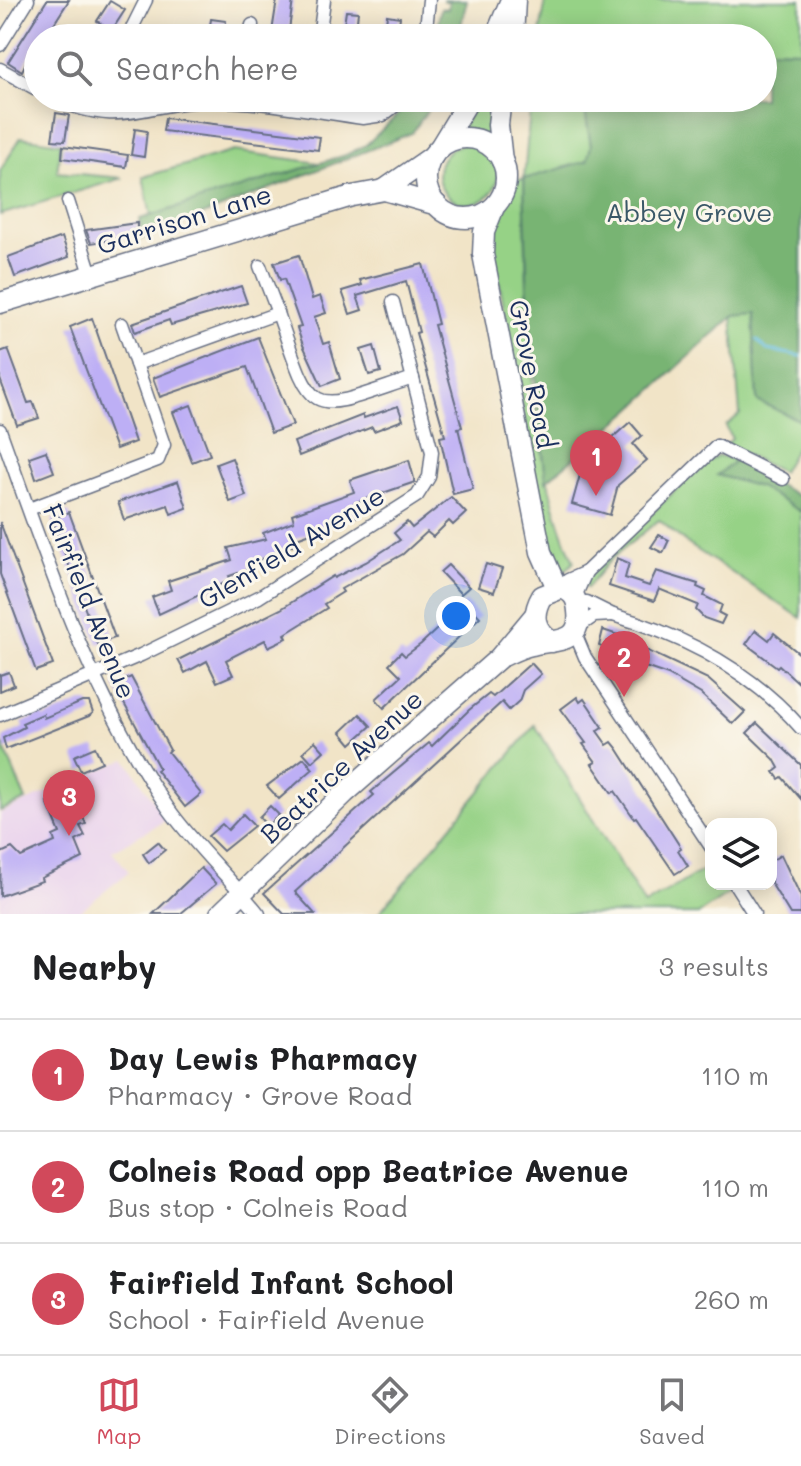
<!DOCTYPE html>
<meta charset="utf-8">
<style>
:root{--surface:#fff;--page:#f6f6f6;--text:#202124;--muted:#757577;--line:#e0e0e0;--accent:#d1495b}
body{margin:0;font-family:Mali,sans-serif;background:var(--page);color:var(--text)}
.controls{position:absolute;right:24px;bottom:24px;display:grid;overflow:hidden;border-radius:16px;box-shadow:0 4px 20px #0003}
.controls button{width:72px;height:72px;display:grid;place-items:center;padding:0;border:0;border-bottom:2px solid var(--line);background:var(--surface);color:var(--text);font:40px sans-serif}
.you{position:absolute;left:456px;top:616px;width:28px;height:28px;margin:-20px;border:6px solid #fff;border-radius:50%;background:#1a73e8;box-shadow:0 0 0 12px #1a73e833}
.badge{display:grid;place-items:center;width:52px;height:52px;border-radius:50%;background:var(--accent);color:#fff;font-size:26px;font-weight:700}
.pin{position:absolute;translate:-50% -66px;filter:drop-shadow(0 2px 4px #0008)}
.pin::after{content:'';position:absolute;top:42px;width:28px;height:24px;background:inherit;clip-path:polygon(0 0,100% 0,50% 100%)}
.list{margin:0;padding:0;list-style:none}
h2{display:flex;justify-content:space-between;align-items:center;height:104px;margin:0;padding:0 32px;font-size:34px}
h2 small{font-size:26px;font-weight:400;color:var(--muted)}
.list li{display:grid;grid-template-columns:52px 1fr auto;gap:24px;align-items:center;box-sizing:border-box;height:112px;padding:0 32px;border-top:2px solid var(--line)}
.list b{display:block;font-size:30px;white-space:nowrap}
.list p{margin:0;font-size:26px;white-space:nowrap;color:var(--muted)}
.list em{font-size:26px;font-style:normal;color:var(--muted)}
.icon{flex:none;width:44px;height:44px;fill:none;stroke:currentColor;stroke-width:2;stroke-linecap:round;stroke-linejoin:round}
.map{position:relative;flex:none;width:801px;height:914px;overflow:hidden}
.search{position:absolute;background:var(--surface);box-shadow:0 4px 20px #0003;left:24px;right:24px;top:24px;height:88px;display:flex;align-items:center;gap:20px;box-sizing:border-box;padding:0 28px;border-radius:44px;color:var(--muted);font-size:30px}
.sheet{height:440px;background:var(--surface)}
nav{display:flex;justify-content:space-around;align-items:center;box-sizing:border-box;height:112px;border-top:2px solid var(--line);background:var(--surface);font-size:22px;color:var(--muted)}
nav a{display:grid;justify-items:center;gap:4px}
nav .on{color:var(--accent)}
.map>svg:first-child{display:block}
</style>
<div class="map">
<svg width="801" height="914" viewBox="0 0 801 914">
<rect width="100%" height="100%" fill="#fbf7ec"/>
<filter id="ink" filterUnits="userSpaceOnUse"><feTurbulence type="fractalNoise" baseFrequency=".0125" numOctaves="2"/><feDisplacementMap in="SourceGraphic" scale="16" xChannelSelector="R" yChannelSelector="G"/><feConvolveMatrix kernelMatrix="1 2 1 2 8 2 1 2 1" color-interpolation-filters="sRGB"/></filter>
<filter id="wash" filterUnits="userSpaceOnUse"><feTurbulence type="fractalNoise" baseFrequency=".006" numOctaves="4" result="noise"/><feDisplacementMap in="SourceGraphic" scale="32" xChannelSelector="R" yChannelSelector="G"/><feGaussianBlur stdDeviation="1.8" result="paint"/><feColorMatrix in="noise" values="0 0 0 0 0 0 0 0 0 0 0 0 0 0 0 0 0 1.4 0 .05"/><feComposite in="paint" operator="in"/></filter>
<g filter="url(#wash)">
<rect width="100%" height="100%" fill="#f1e4c7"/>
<polygon fill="#e9d2ed" points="126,759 166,820 112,851 129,872 76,914 28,914 24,911 0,914 0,813"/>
<g fill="#96d286" stroke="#588072" stroke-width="2">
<polygon points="546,0 801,0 801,50 763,49 763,38 539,38"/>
<polygon points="478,98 497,98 494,139 462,128"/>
<path d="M 531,98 L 583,98 L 591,146 L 587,162 L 524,179 C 528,303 524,448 574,562 L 566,570 L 554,567 L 549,555 L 494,253 L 498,218 L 515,180 L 524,179 Z"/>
<polygon points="21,137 61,143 57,172 123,178 0,215 0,171"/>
<circle cx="468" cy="174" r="30"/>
<polygon points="234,151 326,164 151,216 143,177"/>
<polygon points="753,313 757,400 801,421 801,439 782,472 725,445 732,439 726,426 740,414 732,316"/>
<polygon points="718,456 736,460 718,475 759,487 801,512 801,618 685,542 659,520 611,559 587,588 582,580 703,464"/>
<polygon points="535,725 645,905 711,865 711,884 726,884 731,892 698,914 378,914"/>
<polygon points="3,745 26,800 0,811 0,746"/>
</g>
<g fill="#78b473" stroke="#4a7268" stroke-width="2">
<polygon points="442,0 467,0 458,38 435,38 441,8 448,9 449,2"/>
<polygon points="763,49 801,50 801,421 757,401 753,314 733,316 631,410 546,481 528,306 524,179 587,161 591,146 583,98 763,98"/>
<polygon points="415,98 436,98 412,133 142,239 140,219 346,155 366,145"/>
<polygon points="736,460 801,498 801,512 759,487 717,475"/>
</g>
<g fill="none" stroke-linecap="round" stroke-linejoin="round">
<polyline stroke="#64bde1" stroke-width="3" points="757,340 767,350 801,356"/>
</g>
<g id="blocks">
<g fill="#bdaff5">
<polygon points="47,0 69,0 45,38 38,38 22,71 8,62"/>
<polygon points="277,0 293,0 288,38 271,38"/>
<polygon points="110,1 125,10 112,30 97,21"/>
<polygon points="346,11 358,12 355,38 342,38"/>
<polygon points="387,15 400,17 397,38 384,38"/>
<polygon points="211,19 226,21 224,38 208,38"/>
<polygon points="56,113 69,115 65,141 52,140"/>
<polygon points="165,118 320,137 318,150 163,131"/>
<polygon points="135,129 147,131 144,157 131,155"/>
<polygon points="63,146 128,155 126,167 62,158"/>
<polygon points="137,223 137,236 91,243 86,230"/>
<polygon points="62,237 69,257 15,277 8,257"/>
<polygon points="299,255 312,299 320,296 326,313 314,317 323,344 329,342 340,379 322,386 303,345 297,328 301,327 284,279 280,280 274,263"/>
<polygon points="423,264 438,324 434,325 462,427 458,428 473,489 453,494 440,437 445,436 416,333 419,332 406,281 357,296 362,310 350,314 342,291 362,285 360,280"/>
<polygon points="241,286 247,303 171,325 169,320 135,332 132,323"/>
<polygon points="92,318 135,442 116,449 70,327"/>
<polygon points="258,337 293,425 271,433 247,367 160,397 153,378"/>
<polygon points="374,346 381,372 369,375 361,350"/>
<polygon points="8,349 28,403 33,402 39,418 17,425 0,379 0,352"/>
<polygon points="191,405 210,455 192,462 173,412"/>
<polygon points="398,406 403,420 374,431 372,427 299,456 294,442 363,415 364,418"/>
<polygon points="630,422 642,436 633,444 647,460 618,485 610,515 572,504 583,464"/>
<polygon points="46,451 54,472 36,479 29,457"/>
<polygon points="232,458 246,496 230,502 216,464"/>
<polygon points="409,460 415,482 354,503 358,516 294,539 295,544 249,565 250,569 229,576 231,580 159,614 152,597 171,590 168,581 232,560 228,548 266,539 263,533 294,521 292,514 354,492 350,480"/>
<polygon points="178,481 187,508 171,514 168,505 124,520 118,502"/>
<polygon points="451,497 466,513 453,525 449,521 433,537 427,532 403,554 341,589 343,592 324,604 327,608 285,634 287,638 268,647 265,640 226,660 233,675 217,682 207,661 185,673 178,660 281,609 333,576 334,578 366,562 400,540 394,533 407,522 412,528"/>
<polygon points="69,512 115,638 98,644 52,519"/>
<polygon points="0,522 53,665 36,671 0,574"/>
<polygon points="659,535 669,540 663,553 651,547"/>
<polygon points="617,558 629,563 625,578 649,586 656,571 698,584 697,587 706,591 704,596 722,605 719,613 725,616 721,624 704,618 696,610 698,605 659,589 654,601 609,586"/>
<polygon points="486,564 502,569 494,592 478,587"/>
<polygon points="448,565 469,587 461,594 440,572"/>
<polygon points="466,602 480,617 384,708 376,699 401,676 389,664 401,652 405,656 421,644"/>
<polygon points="603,630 633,640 631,643 708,679 745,712 733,724 701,694 668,675 645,667 642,673 610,659 612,651 599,646"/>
<polygon points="756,630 769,640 774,633 801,655 801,685 779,665 777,667 746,644"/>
<polygon points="531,663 541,674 523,690 519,701 509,710 502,702 295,892 315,914 284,914 264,893 374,795 371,792 385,780 429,743 432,746 469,710 489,694 493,697"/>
<polygon points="9,672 14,685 0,691 0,675"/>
<polygon points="131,677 170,750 168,752 201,794 185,807 156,770 159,768 114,685"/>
<polygon points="577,697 580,702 584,699 603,727 597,731 607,745 612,742 617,748 681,848 678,850 688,866 675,874 636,817 634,818 615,791 612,793 592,764 596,762 583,744 586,743 561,709"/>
<polygon points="82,702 89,702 93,713 89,716 6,749 3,738 24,727 22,723 43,714 44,718"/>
<polygon points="360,714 371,726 351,744 341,732"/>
<polygon points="757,723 801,765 801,799 782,777 779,779 774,772 779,768 774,759 747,733"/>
<polygon points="315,741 324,751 312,762 303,752"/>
<polygon points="95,747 102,762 81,771 74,756"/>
<polygon points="304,758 313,769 279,799 267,786"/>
<polygon points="72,792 86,824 80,826 85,836 76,841 83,858 41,878 42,881 0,896 1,853 12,848 21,857 55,842 53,836 60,833 47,802"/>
<polygon points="270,806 279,815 267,826 259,817"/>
<polygon points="243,814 254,826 223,851 208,836 222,824 228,830"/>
<polygon points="158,842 165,850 149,863 143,854"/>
<polygon points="781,855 801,897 801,914 790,914 771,883 771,861"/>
<polygon points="201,868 216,884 180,914 153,914"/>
</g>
</g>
</g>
<g filter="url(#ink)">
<use href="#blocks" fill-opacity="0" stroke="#666e83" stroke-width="2"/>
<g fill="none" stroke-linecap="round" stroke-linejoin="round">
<defs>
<g id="minor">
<polyline points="127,38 146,0"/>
<polyline points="249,38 252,25"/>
<polyline points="319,38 324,0"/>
<polyline points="425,38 429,0"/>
<polyline points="0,45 28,0"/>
<polyline points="0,69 38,90"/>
<path d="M 52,98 C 124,130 143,102 209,101 C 260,100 312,111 363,118 L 383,115 L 405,98"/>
<polyline points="68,201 91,274"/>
<path d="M 278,313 C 315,422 307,413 413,378"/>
<polyline points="122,324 136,364"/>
<path d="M 0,430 C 47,560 89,693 168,808 C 195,846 230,878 259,914"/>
<polyline points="29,509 158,460 164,445 136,364 278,313 260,266"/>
<polyline points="586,572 717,446 783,479"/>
<polyline points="562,588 568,580 586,572 575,597"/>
<polyline points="578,602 587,602 613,615 594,616 578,627"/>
<path d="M 613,615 C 685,636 751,671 801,728"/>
<polyline points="575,633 585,657 711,847"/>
<polyline points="0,715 141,655 259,597 417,496 429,477 432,452 393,302"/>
<polyline points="735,884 754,914"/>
</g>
<g id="primary">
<polyline points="495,38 511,0"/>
<polyline points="513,38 515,0"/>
<polyline points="501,98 498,125 502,161"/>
<circle cx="466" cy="178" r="40"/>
<polyline points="439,149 470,98"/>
<polyline points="384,190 433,156"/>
<polyline points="494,207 484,232 483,254 541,552 557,588"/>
<polyline points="0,303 352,196 384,190 437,205"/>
<path d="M 503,656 C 512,652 522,647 532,645 C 555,639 582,645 578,611 C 577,599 574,593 562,588 L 542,596 C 531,615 534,630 552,642"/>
<polyline points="220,914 345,793 499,658 535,615"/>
</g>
</defs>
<use href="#minor" stroke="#666e83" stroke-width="15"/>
<use href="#primary" stroke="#666e83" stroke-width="23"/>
<use href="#minor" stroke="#fff" stroke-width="12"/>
<use href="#primary" stroke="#fff" stroke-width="20"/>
</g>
</g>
<g text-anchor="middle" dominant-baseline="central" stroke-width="6" stroke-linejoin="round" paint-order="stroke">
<g font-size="26" fill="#3a5868" stroke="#fbf7ec">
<text x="689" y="212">Abbey Grove</text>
</g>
<g font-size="26" fill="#1b2f5e" stroke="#fbf7ec">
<text transform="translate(184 219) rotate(-17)">Garrison Lane</text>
<text transform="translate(533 374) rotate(79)">Grove Road</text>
<text transform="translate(291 547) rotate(-31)">Glenfield Avenue</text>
<text transform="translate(90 601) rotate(68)">Fairfield Avenue</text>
<text transform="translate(341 766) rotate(-43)">Beatrice Avenue</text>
</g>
</g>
</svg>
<div class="controls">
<button><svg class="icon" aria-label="layers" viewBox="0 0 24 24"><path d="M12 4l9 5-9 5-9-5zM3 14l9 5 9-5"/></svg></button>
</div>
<div class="you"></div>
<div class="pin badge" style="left:596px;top:496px">1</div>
<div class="pin badge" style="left:624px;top:697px">2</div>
<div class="pin badge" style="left:69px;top:836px">3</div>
<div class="search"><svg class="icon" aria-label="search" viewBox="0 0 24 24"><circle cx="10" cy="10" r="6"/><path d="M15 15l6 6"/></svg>Search here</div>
</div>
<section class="sheet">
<h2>Nearby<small>3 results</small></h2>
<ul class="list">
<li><span class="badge">1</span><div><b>Day Lewis Pharmacy</b><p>Pharmacy · Grove Road</p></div><em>110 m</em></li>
<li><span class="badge">2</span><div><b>Colneis Road opp Beatrice Avenue</b><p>Bus stop · Colneis Road</p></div><em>110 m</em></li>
<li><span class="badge">3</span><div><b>Fairfield Infant School</b><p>School · Fairfield Avenue</p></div><em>260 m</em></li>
</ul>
</section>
<nav>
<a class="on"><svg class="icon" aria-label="map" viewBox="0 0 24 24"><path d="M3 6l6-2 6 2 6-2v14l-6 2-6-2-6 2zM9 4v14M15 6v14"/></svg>Map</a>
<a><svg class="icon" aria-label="directions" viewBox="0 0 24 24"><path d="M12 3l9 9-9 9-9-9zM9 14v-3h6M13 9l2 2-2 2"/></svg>Directions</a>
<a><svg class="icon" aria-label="saved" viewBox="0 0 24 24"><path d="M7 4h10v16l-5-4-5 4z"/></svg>Saved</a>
</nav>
